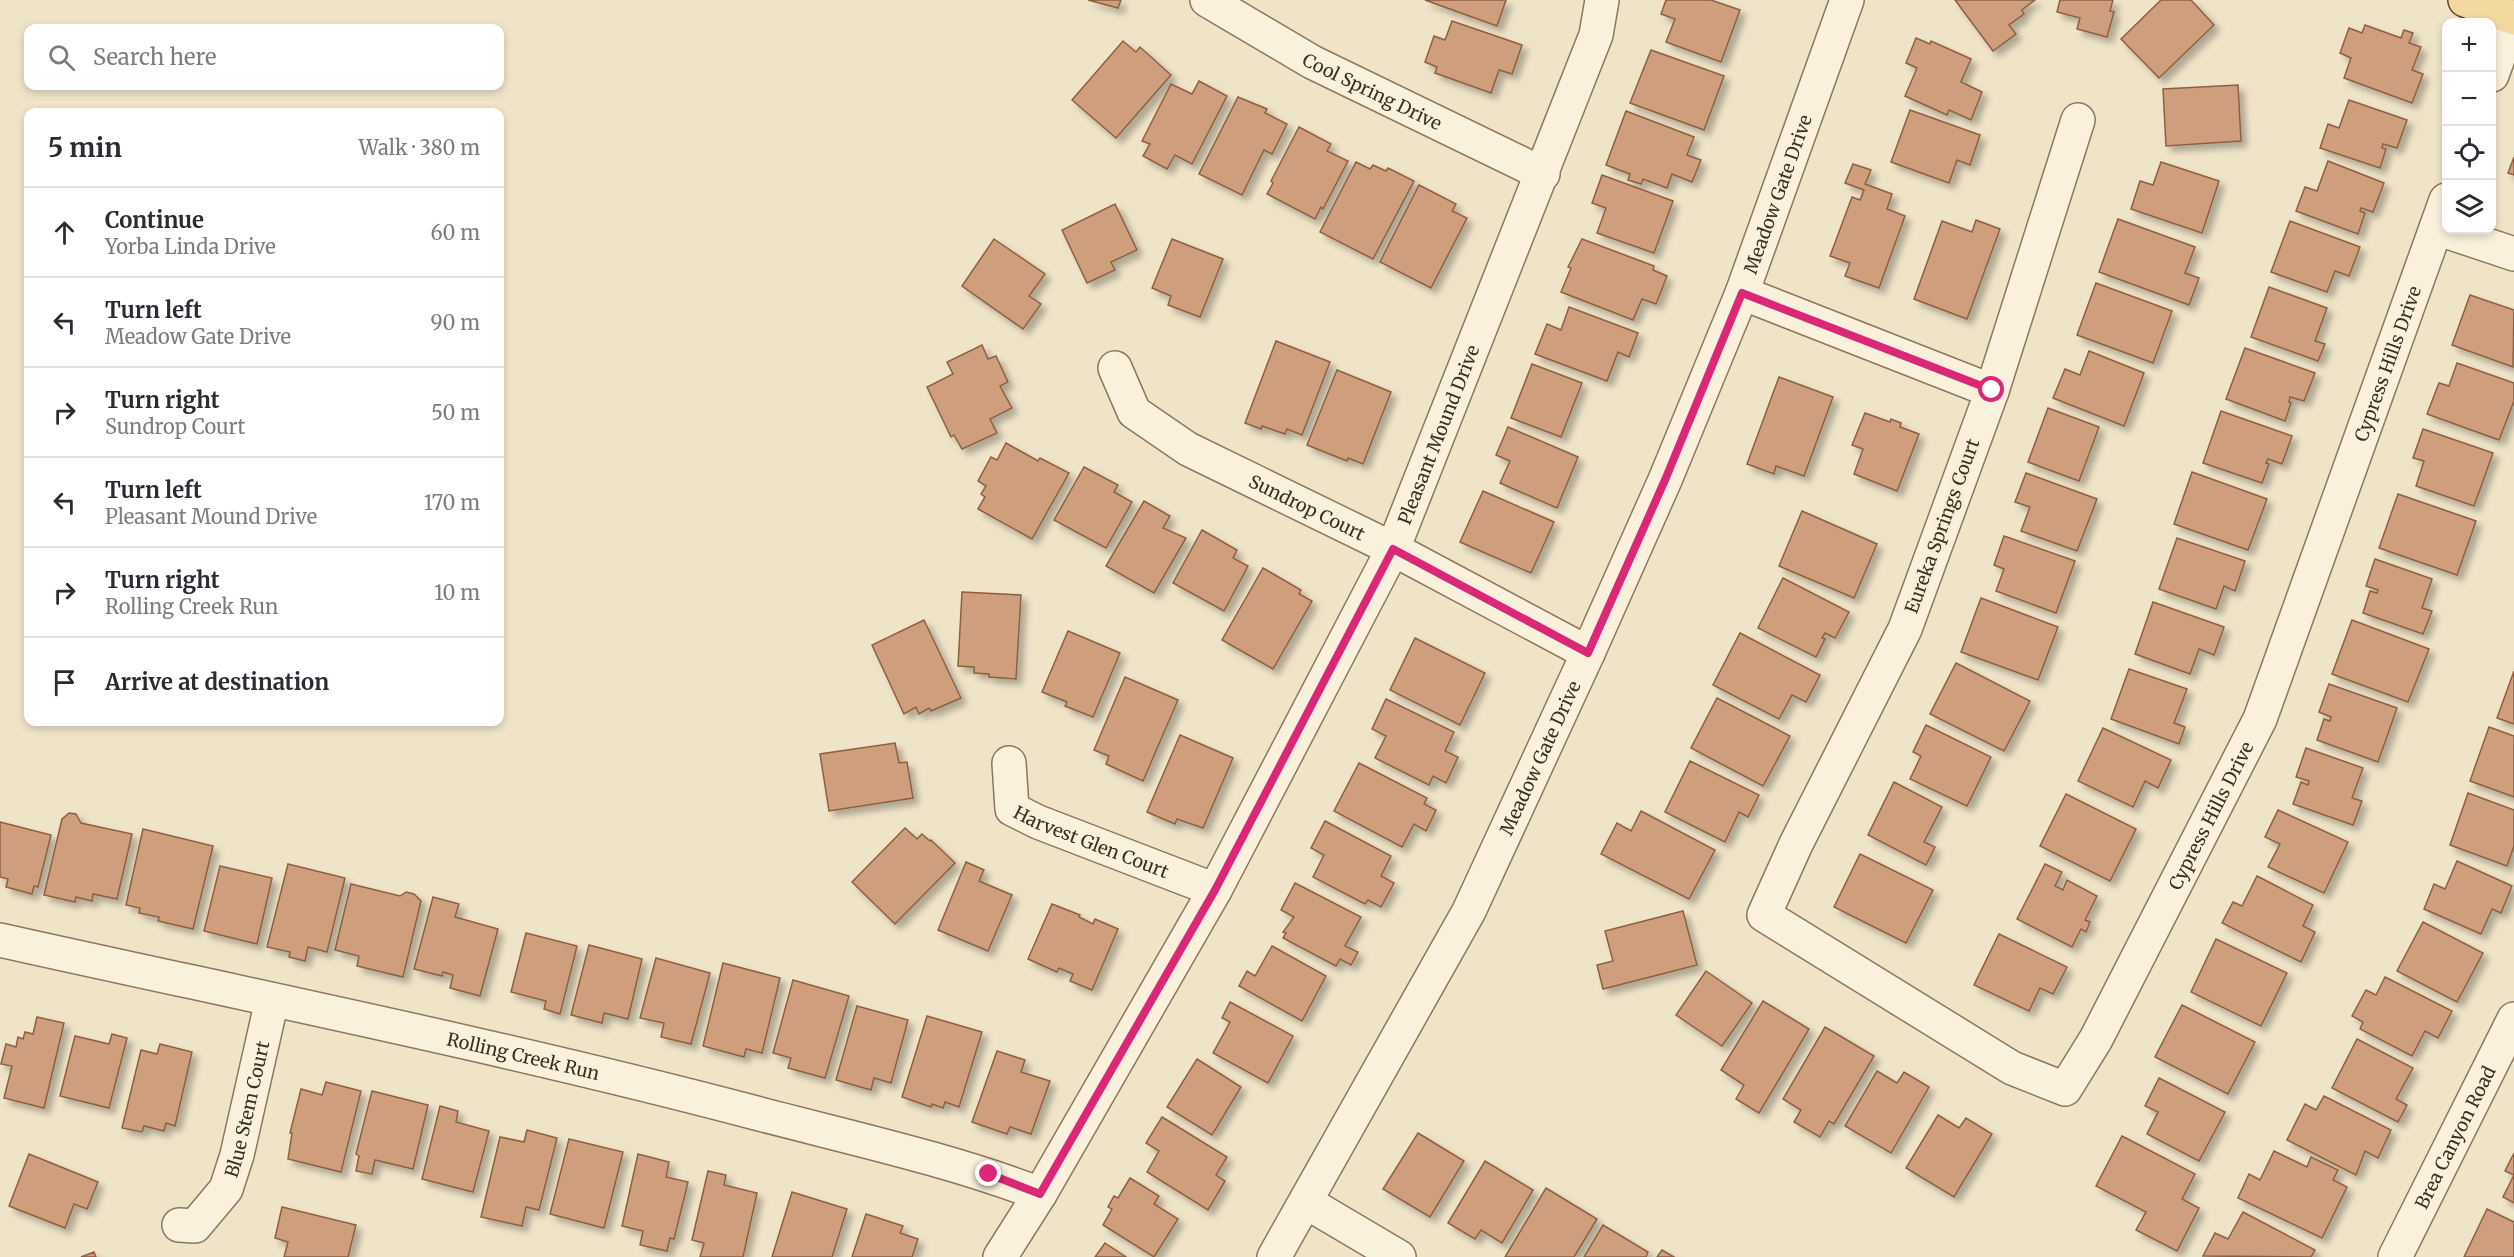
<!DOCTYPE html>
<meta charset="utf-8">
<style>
:root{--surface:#fff;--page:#f7f7f7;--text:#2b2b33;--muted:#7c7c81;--line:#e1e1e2}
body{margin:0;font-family:Merriweather,serif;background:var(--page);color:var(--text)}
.controls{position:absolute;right:18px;top:18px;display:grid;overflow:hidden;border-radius:12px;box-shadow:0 3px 9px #0003}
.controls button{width:54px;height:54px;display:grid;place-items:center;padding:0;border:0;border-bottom:2px solid var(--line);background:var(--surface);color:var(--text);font:30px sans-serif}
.stop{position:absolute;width:18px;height:18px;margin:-14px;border:4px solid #db2777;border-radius:50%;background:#fff}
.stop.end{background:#db2777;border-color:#fff;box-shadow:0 2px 6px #0008}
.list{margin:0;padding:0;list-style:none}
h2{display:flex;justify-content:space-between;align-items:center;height:78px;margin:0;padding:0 24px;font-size:26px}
h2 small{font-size:20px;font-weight:400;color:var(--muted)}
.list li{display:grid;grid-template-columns:39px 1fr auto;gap:18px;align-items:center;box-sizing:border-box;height:90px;padding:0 24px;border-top:2px solid var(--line)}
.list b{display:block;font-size:22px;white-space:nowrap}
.list p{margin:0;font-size:20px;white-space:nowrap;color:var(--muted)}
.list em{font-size:20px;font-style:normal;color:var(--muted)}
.icon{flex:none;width:33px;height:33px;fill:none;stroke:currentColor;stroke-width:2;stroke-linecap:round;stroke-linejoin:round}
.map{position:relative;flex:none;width:2514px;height:1257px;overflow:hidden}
.search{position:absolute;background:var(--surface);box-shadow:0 3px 9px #0003;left:24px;top:24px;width:480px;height:66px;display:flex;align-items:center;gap:15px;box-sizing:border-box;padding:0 21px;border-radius:12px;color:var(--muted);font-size:22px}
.panel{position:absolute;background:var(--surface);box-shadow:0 3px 9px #0003;left:24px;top:108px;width:480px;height:618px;border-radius:12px}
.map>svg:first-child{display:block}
</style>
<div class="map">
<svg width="2514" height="1257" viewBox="0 0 2514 1257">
<defs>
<filter id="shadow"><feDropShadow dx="5.5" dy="5.5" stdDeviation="3" flood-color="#0004"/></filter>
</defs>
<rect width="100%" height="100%" fill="#f0e4c8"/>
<g fill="#cf9f7d" stroke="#8d5f41" stroke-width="1.5" filter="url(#shadow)">
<polygon points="1088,0 1121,0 1118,8"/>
<polygon points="1425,0 1506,0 1497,26"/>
<polygon points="1666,0 1711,0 1740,10 1721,62 1666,42 1675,19 1661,14"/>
<polygon points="1955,0 2035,0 2022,10 2024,14 2009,25 2016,34 1993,51"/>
<polygon points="2060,0 2113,0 2110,11 2114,12 2107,37 2077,29 2080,18 2057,12"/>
<polygon points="2161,0 2191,0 2214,25 2159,78 2121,39"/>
<polygon points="1452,21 1522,45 1512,74 1499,70 1491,93 1435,73 1437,67 1425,62 1434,36 1445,40"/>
<polygon points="2365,25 2401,38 2404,30 2413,33 2409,43 2421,47 2412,70 2423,74 2412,103 2344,78 2351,58 2340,53 2349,28 2362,33"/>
<polygon points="1916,38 1930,44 1931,41 1971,59 1961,82 1982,92 1971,120 1949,110 1947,115 1905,96 1917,68 1906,63"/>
<polygon points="1123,41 1136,52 1140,47 1171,75 1116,138 1072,100"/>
<polygon points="1651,50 1724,76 1704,130 1630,103"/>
<polygon points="1199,81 1227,96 1192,164 1175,155 1167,169 1143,156 1150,144 1142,141 1171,84 1192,94"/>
<polygon points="2238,85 2241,141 2166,146 2163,89"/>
<polygon points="1238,97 1267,109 1265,113 1287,124 1272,154 1264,150 1242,195 1199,174"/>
<polygon points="2349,100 2407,120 2397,148 2383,144 2382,148 2386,149 2380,168 2320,148 2328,124 2339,128"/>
<polygon points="1910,110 1980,135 1970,165 1957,160 1949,183 1891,162"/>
<polygon points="1626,111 1694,137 1687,155 1701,160 1692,182 1672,174 1667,188 1643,179 1641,184 1628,180 1630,174 1606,165"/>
<polygon points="1299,127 1331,144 1327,151 1348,161 1323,209 1321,207 1315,219 1267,194 1273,183 1271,181"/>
<polygon points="2514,157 2514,175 2508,173"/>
<polygon points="2328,161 2384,183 2373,212 2361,208 2360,211 2365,213 2358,234 2296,211 2305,187 2317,191"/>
<polygon points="1356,162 1370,169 1373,165 1386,171 1388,168 1414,181 1373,259 1320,232"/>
<polygon points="2161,162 2219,181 2202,233 2131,209 2140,181 2153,185"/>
<polygon points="1853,164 1871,170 1865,184 1892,194 1887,209 1905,216 1879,288 1845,276 1850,263 1830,256 1852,197 1860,200 1864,190 1845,183"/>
<polygon points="1602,175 1673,201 1654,253 1597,233 1606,208 1592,203"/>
<polygon points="1419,185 1456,204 1452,211 1467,218 1431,288 1380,262"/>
<polygon points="1115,204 1137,250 1111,262 1115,270 1087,283 1062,230"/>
<polygon points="2118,219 2195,247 2185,273 2199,278 2189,305 2099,272"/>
<polygon points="1976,220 2000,229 1967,319 1914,299 1942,221 1972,232"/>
<polygon points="2290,221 2360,247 2349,276 2335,271 2327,292 2271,272"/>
<polygon points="994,239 1045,274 1029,296 1041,304 1023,329 962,286"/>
<polygon points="1172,239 1223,259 1200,317 1168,305 1171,296 1152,288"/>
<polygon points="1582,239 1654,266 1653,270 1667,276 1656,304 1642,299 1633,320 1561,292 1571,268 1568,267"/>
<polygon points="2096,283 2172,311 2153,363 2077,335"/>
<polygon points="2269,287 2327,308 2315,341 2325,344 2318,361 2251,337"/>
<polygon points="2470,295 2514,310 2513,367 2452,345"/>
<polygon points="1569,307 1638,333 1629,357 1618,352 1607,381 1535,354 1547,324 1561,330"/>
<polygon points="1276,341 1330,362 1302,435 1287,429 1285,434 1262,426 1261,429 1245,423"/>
<polygon points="982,345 988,359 996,356 1008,382 1000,386 1012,408 990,419 997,433 962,449 954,435 951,437 927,387 953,374 947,362"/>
<polygon points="2245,348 2315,373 2304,401 2290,397 2289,402 2291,403 2285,421 2226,399"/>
<polygon points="2089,351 2144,373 2124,426 2053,398 2065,369 2080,375"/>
<polygon points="2457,363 2514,383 2514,401 2499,440 2427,414 2439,383 2449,386"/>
<polygon points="1532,364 1582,383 1561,437 1511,418"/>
<polygon points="1337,370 1391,392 1363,464 1348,458 1347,461 1307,445"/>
<polygon points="1779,377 1833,397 1804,476 1776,466 1774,474 1747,464"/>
<polygon points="2048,408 2099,427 2079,481 2028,462"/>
<polygon points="2221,411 2292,436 2282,464 2268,459 2266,463 2269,464 2262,483 2203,463"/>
<polygon points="1865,413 1890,422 1891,419 1901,423 1900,427 1919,434 1897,491 1854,474 1863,449 1852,445"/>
<polygon points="1508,427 1578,457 1557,508 1500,483 1510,461 1496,455"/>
<polygon points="2423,429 2493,453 2474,506 2416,486 2424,461 2413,458"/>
<polygon points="1006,443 1038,461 1040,458 1069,473 1032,539 978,509 985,497 981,494 986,486 978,481 991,457 997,460"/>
<polygon points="1084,467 1118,485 1114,492 1132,502 1106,548 1054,520"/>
<polygon points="2192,472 2267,499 2248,550 2174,524"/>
<polygon points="2026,473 2097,499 2077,551 2021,531 2030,507 2015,502"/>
<polygon points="1483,491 1554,522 1531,573 1460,542"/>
<polygon points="2398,494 2476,521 2457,575 2379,548"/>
<polygon points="1144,501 1170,516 1163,528 1186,538 1154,593 1106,566"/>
<polygon points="1802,511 1877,544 1854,598 1779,566"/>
<polygon points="1202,530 1237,550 1233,558 1248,566 1224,611 1173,583"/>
<polygon points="2004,536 2075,561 2056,613 1996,591 2004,569 1994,565"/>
<polygon points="2177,538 2245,561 2235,591 2224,586 2216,609 2159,589"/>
<polygon points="2375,559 2432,579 2422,608 2432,611 2423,634 2363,613 2370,591 2377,593 2378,590 2366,586"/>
<polygon points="1263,568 1301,590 1299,594 1312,601 1273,669 1222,640"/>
<polygon points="1783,578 1849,612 1835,638 1825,633 1822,638 1825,639 1816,657 1758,628"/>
<polygon points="962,592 1021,595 1016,679 989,677 989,674 974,673 974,667 958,666"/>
<polygon points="1981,598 2058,627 2038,680 1961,652"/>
<polygon points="2153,602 2224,627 2214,655 2199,649 2190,674 2135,654"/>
<polygon points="924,620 961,698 931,711 929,708 919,714 916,707 904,714 872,645"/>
<polygon points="2352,620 2429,649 2408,702 2332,674"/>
<polygon points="1068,631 1120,653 1093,717 1065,706 1067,702 1042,692"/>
<polygon points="1740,633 1820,675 1806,702 1792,695 1779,719 1713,685"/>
<polygon points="1415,638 1485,673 1460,725 1390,690"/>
<polygon points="1956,663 2030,701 2004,751 1930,714"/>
<polygon points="2129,669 2187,689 2174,723 2185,727 2179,744 2111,719"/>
<polygon points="2514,671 2514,724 2497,718"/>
<polygon points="1125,677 1178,700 1143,781 1106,764 1109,756 1094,750"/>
<polygon points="2329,684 2397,708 2378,762 2317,740 2324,719 2330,721 2331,717 2319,712"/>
<polygon points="1717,698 1790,736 1763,786 1691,748"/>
<polygon points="1386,699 1454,732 1445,751 1458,757 1446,783 1433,776 1429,785 1375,758 1386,736 1372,729"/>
<polygon points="1926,725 1991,757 1967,806 1910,779 1921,756 1913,752"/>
<polygon points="2489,727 2514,736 2514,797 2470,781"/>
<polygon points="2103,728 2171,760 2158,788 2145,781 2133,807 2078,781"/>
<polygon points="1180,735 1233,758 1203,828 1177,819 1175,824 1147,812"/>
<polygon points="895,743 899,763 907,762 913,798 829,811 820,754"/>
<polygon points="2306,748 2363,768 2352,798 2362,801 2353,825 2293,804 2301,782 2308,785 2309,781 2296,777"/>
<polygon points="1690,761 1759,795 1748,817 1739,812 1725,842 1665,812"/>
<polygon points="1359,763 1427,798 1424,804 1436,810 1426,831 1414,824 1402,847 1334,811"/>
<polygon points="1894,782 1942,807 1924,842 1935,847 1926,865 1868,835"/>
<polygon points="2468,793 2514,810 2514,846 2507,866 2450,845"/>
<polygon points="2066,794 2136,829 2110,881 2040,846"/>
<polygon points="2278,810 2348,842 2324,893 2268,867 2280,844 2265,837"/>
<polygon points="1641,811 1715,850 1689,899 1601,854 1617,823 1631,831"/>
<polygon points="69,813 76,814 81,823 132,834 117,899 93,894 92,901 76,897 75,902 44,895 62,819"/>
<polygon points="1325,821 1391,856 1381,876 1394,883 1381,907 1368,900 1365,904 1313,877 1324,855 1311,848"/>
<polygon points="0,822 51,835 38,887 34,886 32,894 6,887 8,879 0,877"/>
<polygon points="905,828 917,839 922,834 930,841 931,840 955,863 895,924 852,882"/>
<polygon points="143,829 213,846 193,929 158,921 159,917 139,913 140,908 126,905"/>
<polygon points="1860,854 1933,890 1906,943 1834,907"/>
<polygon points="2457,861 2512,886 2501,913 2492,909 2481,934 2424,909 2434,884 2445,889"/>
<polygon points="966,862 984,870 979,881 1012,895 988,951 938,930"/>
<polygon points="288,864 345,878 327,952 308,947 305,961 289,957 290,952 267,947"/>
<polygon points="2045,864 2062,872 2055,886 2063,890 2067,880 2097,896 2085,920 2090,922 2086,932 2081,929 2072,947 2017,919"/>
<polygon points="220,866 272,878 257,944 204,931"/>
<polygon points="2257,876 2313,905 2303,926 2315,932 2301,962 2222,923 2233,902 2242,906"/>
<polygon points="1295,883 1361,917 1345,946 1358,952 1351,965 1340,959 1336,966 1283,938 1286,933 1283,932 1294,917 1281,910"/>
<polygon points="351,884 400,896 406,892 414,894 421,901 403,977 357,966 359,956 335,950"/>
<polygon points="433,897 459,904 455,917 498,929 480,996 450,988 453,975 443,972 442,976 414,969"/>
<polygon points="1052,904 1080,915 1079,917 1093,924 1095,919 1118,929 1092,990 1070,981 1073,974 1059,968 1057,972 1028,959"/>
<polygon points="1683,911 1697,965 1603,989 1597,965 1613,961 1605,931"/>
<polygon points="2423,922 2483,953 2457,1002 2397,971"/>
<polygon points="526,933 577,946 560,1014 544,1009 546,1001 511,992"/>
<polygon points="1999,934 2067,967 2053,994 2040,988 2029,1011 1974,985"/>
<polygon points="2216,939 2287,973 2261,1026 2191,992"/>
<polygon points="589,945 642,959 628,1019 604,1013 602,1023 571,1015"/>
<polygon points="1272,946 1326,976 1302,1021 1239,986 1247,971 1255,976"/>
<polygon points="656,958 710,973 691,1044 661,1037 664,1023 640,1018"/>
<polygon points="723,963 780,978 762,1053 746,1049 744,1057 703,1046"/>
<polygon points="1706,971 1752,1003 1722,1046 1676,1015"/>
<polygon points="2385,977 2452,1011 2438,1038 2425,1031 2412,1056 2360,1029 2363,1022 2352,1016 2366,990 2376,995"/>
<polygon points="793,980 849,996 825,1078 788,1068 791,1058 773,1053"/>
<polygon points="1763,1001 1809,1029 1759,1113 1736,1099 1744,1085 1721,1070"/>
<polygon points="1230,1002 1293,1036 1268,1083 1213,1053 1230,1022 1222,1018"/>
<polygon points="2182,1005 2255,1042 2228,1094 2155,1057"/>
<polygon points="857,1006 908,1020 891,1083 874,1078 871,1090 836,1080"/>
<polygon points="927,1016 982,1032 959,1107 945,1102 943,1108 932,1104 931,1107 902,1097"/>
<polygon points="37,1017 64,1023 44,1108 4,1098 12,1066 1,1064 6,1044 16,1047 18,1037 23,1039 25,1032 33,1034"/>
<polygon points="1825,1027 1874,1056 1834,1124 1829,1121 1820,1137 1794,1122 1801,1110 1783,1099"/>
<polygon points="112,1034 127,1038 109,1108 60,1096 75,1036 109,1044"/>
<polygon points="2357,1039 2413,1068 2396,1099 2407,1105 2398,1122 2332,1088"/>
<polygon points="160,1044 192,1052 175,1126 166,1123 164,1131 144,1126 142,1132 122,1128 141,1050 157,1054"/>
<polygon points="997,1051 1025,1060 1021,1072 1050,1081 1031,1134 1010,1127 1007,1134 972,1122"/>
<polygon points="1197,1059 1241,1087 1212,1135 1167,1107"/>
<polygon points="1877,1071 1897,1083 1904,1072 1929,1087 1891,1153 1845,1126"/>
<polygon points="2159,1078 2225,1112 2199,1161 2147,1134 2158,1112 2145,1106"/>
<polygon points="326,1082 361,1091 341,1172 288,1159 292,1133 290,1133 301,1089 322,1095"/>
<polygon points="372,1091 428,1105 413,1169 375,1160 372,1174 356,1171 359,1156 356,1154"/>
<polygon points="2324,1096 2391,1130 2378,1158 2365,1151 2356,1175 2287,1140 2305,1104 2316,1110"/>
<polygon points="440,1106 458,1111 456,1122 489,1131 473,1192 422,1179"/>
<polygon points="1938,1115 1959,1128 1966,1118 1992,1134 1954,1197 1906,1168"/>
<polygon points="1162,1117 1227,1157 1216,1175 1225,1181 1208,1210 1147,1172 1159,1151 1146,1143"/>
<polygon points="527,1130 557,1138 539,1210 526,1207 522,1226 481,1217 500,1137 524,1142"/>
<polygon points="1418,1133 1464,1161 1430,1217 1383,1189"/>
<polygon points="2122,1136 2195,1174 2182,1199 2199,1208 2177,1251 2136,1230 2146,1212 2096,1186"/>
<polygon points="569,1139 623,1152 604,1228 550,1214"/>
<polygon points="2274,1151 2307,1167 2311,1157 2338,1170 2333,1180 2347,1187 2322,1238 2238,1198 2249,1174 2260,1180"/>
<polygon points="2514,1153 2514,1175 2505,1171"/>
<polygon points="29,1154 98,1182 87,1209 74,1204 65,1228 9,1206"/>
<polygon points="638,1154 669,1162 666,1177 688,1182 674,1239 670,1238 667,1251 640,1245 643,1231 622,1226"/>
<polygon points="1485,1161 1533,1190 1502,1243 1481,1230 1475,1239 1448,1223"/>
<polygon points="708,1171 726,1175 724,1185 757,1193 743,1257 700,1257 704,1243 692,1240"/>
<polygon points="2514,1175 2514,1203 2503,1197"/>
<polygon points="1130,1178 1159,1196 1154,1204 1178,1219 1154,1257 1103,1225 1112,1209 1108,1207 1114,1196 1118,1198"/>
<polygon points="1546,1188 1597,1219 1574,1257 1505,1257"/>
<polygon points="792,1192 847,1209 832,1257 772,1257"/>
<polygon points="282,1207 356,1225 348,1257 284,1257 288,1242 275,1238"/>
<polygon points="2487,1209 2514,1222 2514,1257 2464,1257"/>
<polygon points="2243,1212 2315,1250 2311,1257 2203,1256 2215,1233 2228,1239"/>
<polygon points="866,1214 903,1226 900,1233 918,1239 912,1257 852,1257"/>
<polygon points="1603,1225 1648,1252 1646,1257 1584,1257"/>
<polygon points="1105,1243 1126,1257 1095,1257"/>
<polygon points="1662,1250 1674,1257 1657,1257"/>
<polygon points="94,1252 96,1257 81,1257"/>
</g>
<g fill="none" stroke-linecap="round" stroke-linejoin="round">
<defs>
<g id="minor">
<path id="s1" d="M 1207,0 L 1312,62 L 1543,174"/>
<polyline points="2492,75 2513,17"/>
<path id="s2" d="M 2078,120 L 1992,391 L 1905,629 L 1796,844 L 1764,915 L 2012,1068 L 2065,1089 L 2096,1039 L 2260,719 L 2446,200"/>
<polyline points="2436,228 2514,254"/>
<polyline points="1742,293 1992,391"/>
<path id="s3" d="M 1115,368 L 1134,412 L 1188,449 L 1393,549 L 1588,653"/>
<path id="s4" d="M 1009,763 L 1012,809 L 1038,822 L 1215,890"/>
<path id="s5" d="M 0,940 C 252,996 506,1047 756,1113 C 851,1138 948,1159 1040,1194"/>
<polyline points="1306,1202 1399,1257"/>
<path id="s6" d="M 179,1225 L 195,1226 L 226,1189 L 237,1155 L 272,1000"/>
<path id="s7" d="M 1000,1257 L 1040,1194 L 1215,890 L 1393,549 L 1596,35 L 1602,0"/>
<path id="s8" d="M 1274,1257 L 1469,911 L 1588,653 L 1665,480 L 1742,293 L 1847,0"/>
<path id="s9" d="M 2395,1257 L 2514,1019"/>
</g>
<polyline id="major" points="2465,0 2514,18"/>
</defs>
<use href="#minor" stroke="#8d765c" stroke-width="36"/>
<use href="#major" stroke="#5b4430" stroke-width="36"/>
<use href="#minor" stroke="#faf1dc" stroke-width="33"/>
<use href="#major" stroke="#f3d9a0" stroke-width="33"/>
</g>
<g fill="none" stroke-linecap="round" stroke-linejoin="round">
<polyline stroke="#db2777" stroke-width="8" points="989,1174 1040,1194 1215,890 1393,549 1588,653 1665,480 1742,293 1992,390"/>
</g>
<g text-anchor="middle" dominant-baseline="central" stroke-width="6" stroke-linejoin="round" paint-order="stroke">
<g font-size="18" fill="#3d2e20" stroke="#f7eed8">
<text stroke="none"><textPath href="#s1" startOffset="189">Cool Spring Drive</textPath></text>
<text stroke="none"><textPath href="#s8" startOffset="1178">Meadow Gate Drive</textPath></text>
<text stroke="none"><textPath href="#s2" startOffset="2001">Cypress Hills Drive</textPath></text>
<text stroke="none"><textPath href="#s7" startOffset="933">Pleasant Mound Drive</textPath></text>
<text stroke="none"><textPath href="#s3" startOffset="246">Sundrop Court</textPath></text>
<text transform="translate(1942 526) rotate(-70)">Eureka Springs Court</text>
<text stroke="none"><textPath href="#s8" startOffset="566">Meadow Gate Drive</textPath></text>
<text stroke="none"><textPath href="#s2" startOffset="1515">Cypress Hills Drive</textPath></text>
<text stroke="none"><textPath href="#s4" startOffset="132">Harvest Glen Court</textPath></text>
<text stroke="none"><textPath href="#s5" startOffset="536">Rolling Creek Run</textPath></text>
<text stroke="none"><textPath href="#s6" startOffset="147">Blue Stem Court</textPath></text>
<text stroke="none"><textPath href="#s9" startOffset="134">Brea Canyon Road</textPath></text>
</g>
</g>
</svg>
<div class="controls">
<button>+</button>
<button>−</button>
<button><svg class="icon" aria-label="locate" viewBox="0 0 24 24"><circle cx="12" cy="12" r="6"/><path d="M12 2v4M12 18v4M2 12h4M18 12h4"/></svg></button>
<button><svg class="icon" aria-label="layers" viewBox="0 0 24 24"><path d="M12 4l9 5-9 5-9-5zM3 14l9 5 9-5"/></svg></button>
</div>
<div class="stop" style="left:1992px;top:390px"></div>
<div class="stop end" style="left:989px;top:1174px"></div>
<div class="search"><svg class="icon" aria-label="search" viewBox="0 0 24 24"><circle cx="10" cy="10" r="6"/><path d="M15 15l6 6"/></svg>Search here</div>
<section class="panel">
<h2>5 min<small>Walk · 380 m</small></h2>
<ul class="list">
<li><svg class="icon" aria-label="ahead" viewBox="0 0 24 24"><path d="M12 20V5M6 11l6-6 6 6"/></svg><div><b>Continue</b><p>Yorba Linda Drive</p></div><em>60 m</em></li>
<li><svg class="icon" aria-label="left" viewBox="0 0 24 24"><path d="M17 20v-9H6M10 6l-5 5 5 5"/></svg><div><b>Turn left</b><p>Meadow Gate Drive</p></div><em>90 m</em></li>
<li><svg class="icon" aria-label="right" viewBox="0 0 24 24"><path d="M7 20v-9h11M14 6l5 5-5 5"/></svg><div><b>Turn right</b><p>Sundrop Court</p></div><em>50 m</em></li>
<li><svg class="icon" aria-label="left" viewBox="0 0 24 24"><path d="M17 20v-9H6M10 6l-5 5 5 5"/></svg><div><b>Turn left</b><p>Pleasant Mound Drive</p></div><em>170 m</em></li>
<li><svg class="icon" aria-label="right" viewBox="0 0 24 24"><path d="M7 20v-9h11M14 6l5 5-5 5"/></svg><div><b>Turn right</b><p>Rolling Creek Run</p></div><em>10 m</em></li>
<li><svg class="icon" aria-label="arrive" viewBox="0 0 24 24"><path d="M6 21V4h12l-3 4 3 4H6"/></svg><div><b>Arrive at destination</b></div></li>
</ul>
</section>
</div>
